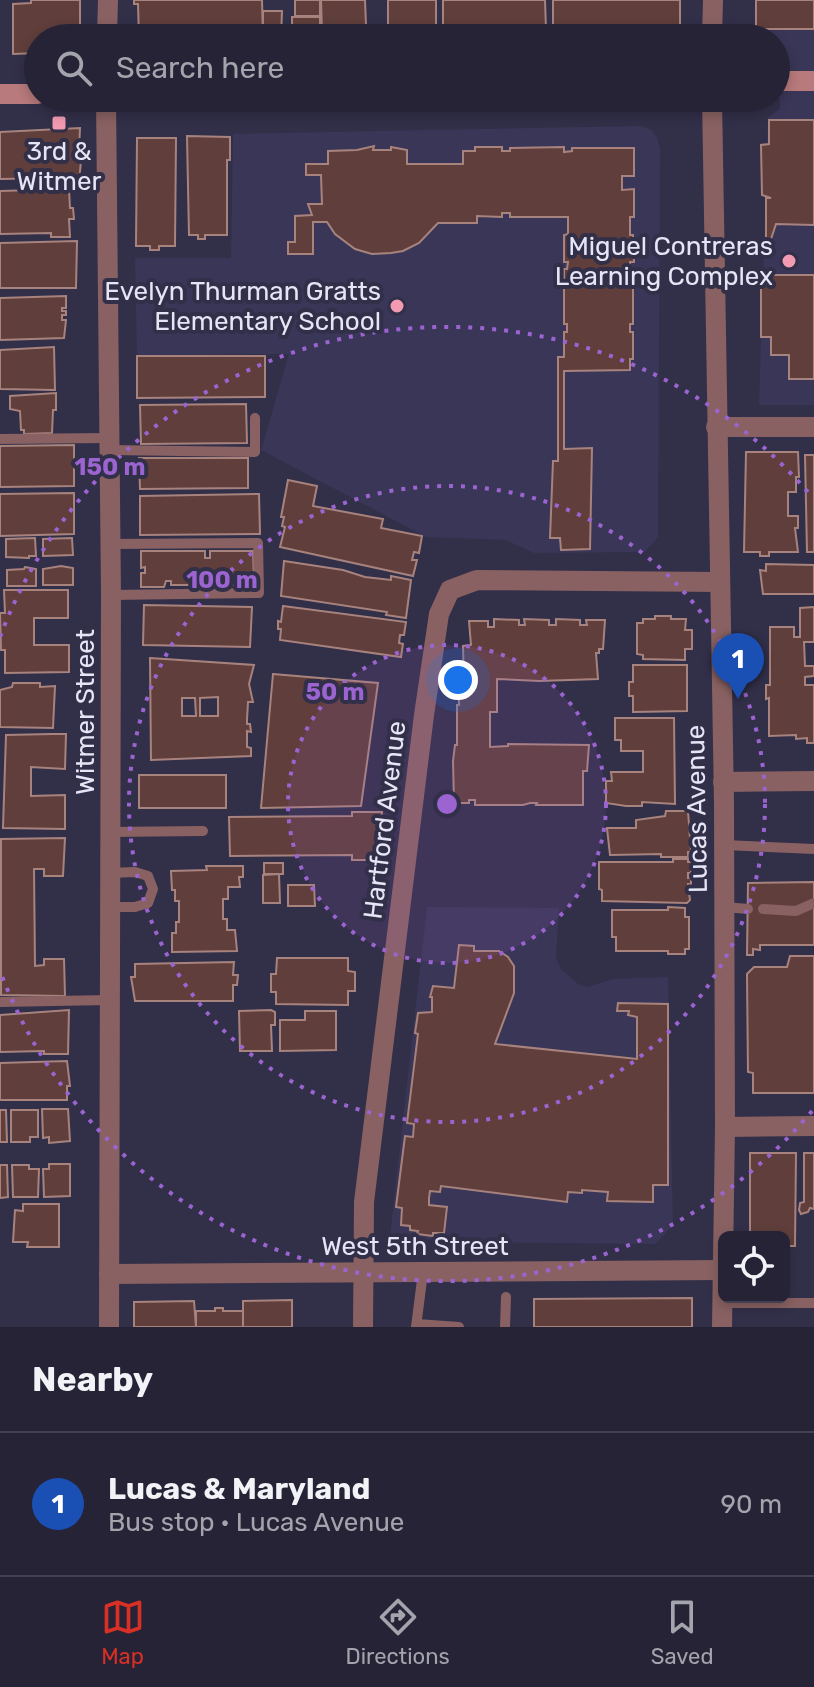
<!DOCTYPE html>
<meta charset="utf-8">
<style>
:root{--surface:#262337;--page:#322f42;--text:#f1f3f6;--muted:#a4a4ad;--line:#424052;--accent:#d93025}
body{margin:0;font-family:Rubik,sans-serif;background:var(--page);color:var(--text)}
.controls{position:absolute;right:24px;bottom:24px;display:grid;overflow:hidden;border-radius:12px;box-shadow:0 4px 12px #0003}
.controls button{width:72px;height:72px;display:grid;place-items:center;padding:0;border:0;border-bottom:2px solid var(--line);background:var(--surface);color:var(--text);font:40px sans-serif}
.you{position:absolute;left:458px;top:680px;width:28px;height:28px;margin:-20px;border:6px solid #fff;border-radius:50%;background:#1a73e8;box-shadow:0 0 0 12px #1a73e833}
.badge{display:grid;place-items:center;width:52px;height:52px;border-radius:50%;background:var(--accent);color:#fff;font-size:26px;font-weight:700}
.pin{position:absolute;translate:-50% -66px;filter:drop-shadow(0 2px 4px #0008)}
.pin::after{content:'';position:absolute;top:42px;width:28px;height:24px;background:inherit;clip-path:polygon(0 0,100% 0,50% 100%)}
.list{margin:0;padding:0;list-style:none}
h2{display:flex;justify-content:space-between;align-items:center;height:104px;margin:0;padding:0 32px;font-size:34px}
h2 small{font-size:26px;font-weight:400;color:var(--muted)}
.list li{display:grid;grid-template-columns:52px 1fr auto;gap:24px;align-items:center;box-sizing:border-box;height:144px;padding:0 32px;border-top:2px solid var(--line)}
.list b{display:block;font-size:30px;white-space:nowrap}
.list p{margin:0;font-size:26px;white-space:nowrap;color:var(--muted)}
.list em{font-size:26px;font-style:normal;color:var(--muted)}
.icon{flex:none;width:44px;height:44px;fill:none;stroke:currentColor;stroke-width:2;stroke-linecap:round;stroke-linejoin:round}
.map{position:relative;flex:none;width:814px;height:1327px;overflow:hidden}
.search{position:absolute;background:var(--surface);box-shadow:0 4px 12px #0003;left:24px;right:24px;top:24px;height:88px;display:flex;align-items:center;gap:20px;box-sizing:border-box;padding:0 28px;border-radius:44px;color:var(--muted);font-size:30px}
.sheet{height:248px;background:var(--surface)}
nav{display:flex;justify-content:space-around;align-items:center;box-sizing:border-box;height:112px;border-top:2px solid var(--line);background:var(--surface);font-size:22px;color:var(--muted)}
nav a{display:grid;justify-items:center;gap:4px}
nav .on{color:var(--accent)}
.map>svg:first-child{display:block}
</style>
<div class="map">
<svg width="814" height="1327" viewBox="0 0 814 1327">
<rect width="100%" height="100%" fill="#322f49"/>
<g fill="#3a3657">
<polygon points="755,0 814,0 814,405 759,405 768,117 780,109 776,38 761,38 755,33"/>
<polygon points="641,126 651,130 657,138 660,149 658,537 645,552 534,553 506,540 426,537 261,450 289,354 137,355 135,258 231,258 233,134"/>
<polygon points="427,907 559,908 556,958 561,969 578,984 587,987 613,979 668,977 673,1225 655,1244 458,1242 390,1236"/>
</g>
<g fill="#5f3e3b" stroke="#a8837e" stroke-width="2" fill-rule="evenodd">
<polygon points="31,0 80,0 80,38 38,38 38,53 13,54 13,4 31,3"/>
<polygon points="134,0 262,0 263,38 139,38 138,4 134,4"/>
<rect x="295" y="0" width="25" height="16"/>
<polygon points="321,0 365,0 366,25 361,25 361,30 322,32"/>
<rect x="388" y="0" width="48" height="38"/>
<polygon points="443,0 545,0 546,30 534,30 534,35 443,33"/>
<rect x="553" y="0" width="127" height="38"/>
<rect x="756" y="0" width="58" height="29"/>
<polygon points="263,11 282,11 281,38 263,38"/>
<rect x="292" y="17" width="28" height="21"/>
<polygon points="769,120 814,120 814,225 776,224 771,239 766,239 766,198 771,198 762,195 761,145 769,144"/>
<polygon points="80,128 79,149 82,149 79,183 56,184 56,178 0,179 0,132"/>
<polygon points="187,136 230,137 230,160 227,160 227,235 205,235 205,239 198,239 198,235 189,235"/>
<polygon points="137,138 176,138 175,246 159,246 159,250 150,250 150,246 136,246"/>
<polygon points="374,146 373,150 391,150 391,147 407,150 407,164 463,164 463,151 475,151 475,147 502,147 502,151 510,151 510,148 564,147 564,152 572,151 572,148 634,148 634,176 622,176 622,190 634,189 634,217 630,217 630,235 633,235 634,262 630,262 630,270 633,269 633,324 630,324 630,332 633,332 633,359 630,359 630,370 564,371 564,449 592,448 590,549 561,550 560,538 550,538 553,461 558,461 558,357 564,357 564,332 567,332 567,324 564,324 564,269 567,269 568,262 564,262 564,235 568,234 568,217 510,217 510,213 502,213 502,217 477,216 477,223 438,223 419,243 403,251 391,253 372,254 355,249 335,234 327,222 313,222 313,254 288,254 288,242 295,242 295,216 312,215 308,204 322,204 321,175 306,175 306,164 328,164 328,151 357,150"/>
<polygon points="69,189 70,208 73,208 74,219 69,219 70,237 51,237 51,233 0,234 0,191"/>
<polygon points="77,241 76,288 0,288 0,243"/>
<polygon points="761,275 814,275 814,379 789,379 789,355 771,355 771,337 761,337"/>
<polygon points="66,296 66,308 62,308 62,311 66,311 66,315 62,315 62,320 66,320 64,338 0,340 0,298"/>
<polygon points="54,347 55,390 0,389 0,350"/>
<polygon points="137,356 265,356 265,397 137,398"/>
<polygon points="56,393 56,410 53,410 52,433 24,434 24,430 21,430 20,411 10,409 10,396"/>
<polygon points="246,404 247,443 141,444 140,405"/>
<polygon points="74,445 74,486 0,487 0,446"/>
<polygon points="746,452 798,452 799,477 796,477 796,492 788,492 788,516 798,516 798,528 795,528 798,552 769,552 769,556 760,556 760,552 744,552"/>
<polygon points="805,455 814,455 814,552 807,552"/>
<polygon points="139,458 248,458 248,488 140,489"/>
<polygon points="288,480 317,486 313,506 383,519 381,528 422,536 419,553 414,552 412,560 417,560 413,576 280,547 285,527 282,526 284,517 281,517"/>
<polygon points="74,493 74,534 0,536 0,494"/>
<polygon points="259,494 260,534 140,535 140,496"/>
<polygon points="35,538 36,556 29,556 29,558 6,557 6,539"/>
<polygon points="72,538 73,555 43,556 43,539"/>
<polygon points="141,551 205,551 205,558 210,558 210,551 253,551 254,585 171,585 171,581 166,581 164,587 141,587 141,573 145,573 145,567 141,568"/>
<polygon points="284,561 343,570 365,577 391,580 391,576 411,580 406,618 386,615 387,612 281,596"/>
<polygon points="766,564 814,565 814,594 763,594 760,570 766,571"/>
<polygon points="61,566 73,568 73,585 43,585 43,569"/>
<polygon points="25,567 36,569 36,586 7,586 7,570 24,569"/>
<polygon points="4,590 68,590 68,618 34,618 34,645 69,645 69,672 5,673 5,650 1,650 0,613 5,613"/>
<polygon points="144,605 252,607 250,647 143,645"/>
<polygon points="283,606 406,622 404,635 400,635 399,643 403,644 401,657 280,640 281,629 278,629 278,621 281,622"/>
<polygon points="814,607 814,642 804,642 805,666 814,666 814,676 805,677 805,685 814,685 814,743 807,743 807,738 796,739 796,735 769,736 769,698 766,699 766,685 770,685 770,627 794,627 794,637 800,637 800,608"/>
<polygon points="655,616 671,616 671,619 686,619 685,630 692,630 692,649 685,649 685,660 643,659 643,655 637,654 637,623 643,623 643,619 655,619"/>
<polygon points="494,619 519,620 519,625 525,625 524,619 549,620 549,625 556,625 556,619 580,620 580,625 587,625 586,620 605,620 603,649 599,649 599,653 596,653 598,679 539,681 497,679 497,712 490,712 490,747 508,746 508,744 589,745 587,771 583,771 583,805 536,805 537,803 530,803 523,805 475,805 475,800 469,800 469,803 454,803 453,761 455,745 457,745 457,705 459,705 459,687 464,687 463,646 471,645 469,621 488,621 488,627 494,627"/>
<path d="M 150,658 L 254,665 L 249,684 L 253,702 L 248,702 L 247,720 L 247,724 L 250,724 L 251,732 L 247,731 L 247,747 L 251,748 L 251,756 L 151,760 ZM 218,697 L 218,716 L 200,716 L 200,698 ZM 182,698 L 195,698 L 196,716 L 182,716 Z"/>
<polygon points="633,665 687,665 687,711 633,712 633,696 629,696 629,682 633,682"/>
<polygon points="273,674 378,683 361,806 261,808"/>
<polygon points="13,683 40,683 40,687 55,686 53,728 0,727 0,690 12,687"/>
<polygon points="615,718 674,718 675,804 642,802 642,806 626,806 606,803 606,781 612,781 611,772 643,772 643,751 621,751 621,740 615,740"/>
<polygon points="52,734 66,734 65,769 31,767 31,796 65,795 65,829 3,828 6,735"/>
<rect x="139" y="775" width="87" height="33"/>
<polygon points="666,811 688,811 691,852 688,852 688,857 661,857 661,854 610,855 607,828 636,828 636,820 665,816"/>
<polygon points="352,812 382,812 377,860 352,860 352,855 230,856 229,817 352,816"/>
<polygon points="65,838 63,876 44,876 44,869 34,869 35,966 44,965 44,959 64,959 65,996 1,995 1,839"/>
<polygon points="673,859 688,859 688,862 691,862 691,873 688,873 688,878 691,878 691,884 688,884 690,900 687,903 602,901 602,890 599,889 599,862 673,862"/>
<rect x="264" y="863" width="19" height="11"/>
<polygon points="206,866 243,866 243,877 239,877 240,887 228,887 228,899 223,899 223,919 227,919 227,930 235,930 237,951 172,952 172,933 176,933 176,922 179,922 179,901 175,901 175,890 172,890 171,871 207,870"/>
<polygon points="279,874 280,903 263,903 263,875"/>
<polygon points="814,882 814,945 760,945 760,950 753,949 753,955 747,955 748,883"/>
<polygon points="288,885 314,885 315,906 288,906"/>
<polygon points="668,907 685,908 685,917 689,917 689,949 685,949 685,954 668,954 668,951 616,951 616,937 612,937 612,910 668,910"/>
<polygon points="459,945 474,946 474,951 499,951 508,957 514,966 514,993 495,1044 637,1059 637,1017 628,1015 629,1011 617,1011 618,1003 668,1004 668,1185 653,1185 653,1202 607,1201 608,1192 582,1190 582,1193 568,1192 567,1202 441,1186 440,1192 430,1191 429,1198 429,1205 447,1207 444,1233 433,1233 433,1236 417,1234 418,1231 410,1230 410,1226 401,1225 402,1208 396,1207 405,1136 413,1137 414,1124 407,1123 418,1034 415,1033 418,1013 432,1012 432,997 430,997 433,986 454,988"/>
<polygon points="790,956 814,956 814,1093 753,1093 753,1073 748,1072 747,974 754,967 787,967"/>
<polygon points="277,958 348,958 348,971 355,972 355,991 348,991 348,1005 276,1004 276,992 271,992 271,974 276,974"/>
<polygon points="234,962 233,975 238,975 237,985 233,985 233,1001 135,1001 131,977 135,977 135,964"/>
<polygon points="69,1010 68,1054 44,1054 44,1051 0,1052 0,1015"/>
<polygon points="271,1010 275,1012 275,1025 271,1025 272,1051 240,1051 239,1011"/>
<polygon points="305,1011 336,1011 336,1050 280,1051 280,1020 305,1020"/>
<polygon points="67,1061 70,1086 67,1086 67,1100 0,1100 0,1063"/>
<polygon points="42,1109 68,1109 70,1141 49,1143 49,1137 43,1138"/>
<polygon points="0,1110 6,1110 7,1142 0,1142"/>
<polygon points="11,1110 38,1110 38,1137 30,1137 30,1142 11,1142"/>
<polygon points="750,1153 796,1153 795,1246 784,1246 784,1237 750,1237"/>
<polygon points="804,1153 814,1153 814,1209 810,1208 808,1212 801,1214 799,1210 800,1203 804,1202"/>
<polygon points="49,1164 70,1164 70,1196 44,1197 43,1169 49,1169"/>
<polygon points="0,1165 7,1165 8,1197 0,1198"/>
<polygon points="12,1165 29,1165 29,1169 39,1169 38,1197 13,1197"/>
<polygon points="23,1204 59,1204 59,1247 27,1247 28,1242 13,1242 15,1210 23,1211"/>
<polygon points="692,1298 692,1327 534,1327 534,1299"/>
<polygon points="292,1300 292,1327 243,1327 243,1301"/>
<polygon points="194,1301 196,1327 134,1327 134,1302"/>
<polygon points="215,1308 223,1308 223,1311 243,1311 243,1327 196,1327 196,1311 215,1311"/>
</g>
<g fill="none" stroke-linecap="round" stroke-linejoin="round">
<g stroke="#896162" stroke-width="10">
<polyline points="0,439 108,438"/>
<polyline points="109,450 255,452 255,418"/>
<polyline points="111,544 258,543 259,593 111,595"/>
<polyline points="110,832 203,831"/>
<polyline points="724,845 814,849"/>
<polyline points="110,907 135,907 148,903 153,889 148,876 135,872 110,873"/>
<polyline points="724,907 748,909"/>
<polyline points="763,909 796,911 814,903"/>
<polyline points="0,1002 110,1000"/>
<polyline points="722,1303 814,1303"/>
<polyline points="417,1324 459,1327"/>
<polyline points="416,1327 423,1272"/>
<polyline points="505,1327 506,1297"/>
</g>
<g stroke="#896162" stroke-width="20">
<polyline points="107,38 108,0"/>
<polyline points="106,98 111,595 109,1327"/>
<polyline points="712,98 724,803 725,1127 722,1327"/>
<polyline points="716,427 814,427"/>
<polyline points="723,782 814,781"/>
<polyline points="725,1127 814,1126"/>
<polyline points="109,1274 722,1270"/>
<polyline points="363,1327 364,1202 424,715 439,614 450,590 477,580 718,582"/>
</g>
<polyline stroke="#896162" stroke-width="20" points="712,38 713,0"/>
<g stroke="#b87a7c" stroke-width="20">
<polyline points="776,81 814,81"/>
<polyline points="0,94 38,94"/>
</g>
</g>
<circle cx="447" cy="804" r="159" fill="#9b64d0" fill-opacity=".12"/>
<g fill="none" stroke="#9b64d0" stroke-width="4" stroke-dasharray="4 8">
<circle cx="447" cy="804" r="159"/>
<circle cx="447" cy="804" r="318"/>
<path d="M812 1111A477 477 0 0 1 0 971M0 637A477 477 0 0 1 812 497"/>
</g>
<g fill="#f19ab2" stroke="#322f49" stroke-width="3">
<rect x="51" y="115" width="16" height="16" rx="4"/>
<circle cx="789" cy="261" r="8"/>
<circle cx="397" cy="306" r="8"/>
</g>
<g text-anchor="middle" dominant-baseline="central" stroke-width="8" stroke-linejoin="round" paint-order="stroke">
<g font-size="26" fill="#e6e5f6" stroke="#322f49" text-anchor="end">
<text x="59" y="151" text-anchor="middle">3rd &amp;<tspan x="59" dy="30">Witmer</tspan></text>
<text x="773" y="246">Miguel Contreras<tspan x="773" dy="30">Learning Complex</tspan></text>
<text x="381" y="291">Evelyn Thurman Gratts<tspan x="381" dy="30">Elementary School</tspan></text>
</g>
<g font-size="26" fill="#e6e5f6" stroke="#322f49">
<text transform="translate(85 712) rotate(-90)">Witmer Street</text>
<text transform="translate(697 809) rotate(-91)">Lucas Avenue</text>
<text transform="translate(385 820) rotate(-83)">Hartford Avenue</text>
<text x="415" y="1246">West 5th Street</text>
</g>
</g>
<circle cx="447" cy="804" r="12" fill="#9b64d0" stroke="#322f49" stroke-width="4"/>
<g font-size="24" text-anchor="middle" font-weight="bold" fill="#9b64d0" stroke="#322f49" stroke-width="8" stroke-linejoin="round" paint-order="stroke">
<text x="110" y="475">150 m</text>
<text x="222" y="588">100 m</text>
<text x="335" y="700">50 m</text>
</g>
</svg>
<div class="controls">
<button><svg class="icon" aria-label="locate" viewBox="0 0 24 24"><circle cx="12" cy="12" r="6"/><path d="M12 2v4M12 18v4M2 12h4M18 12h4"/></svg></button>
</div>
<div class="you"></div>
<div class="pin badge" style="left:738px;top:699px;background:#1a4fb4">1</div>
<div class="search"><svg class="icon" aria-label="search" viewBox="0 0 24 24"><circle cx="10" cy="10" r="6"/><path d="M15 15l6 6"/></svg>Search here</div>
</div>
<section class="sheet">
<h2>Nearby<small></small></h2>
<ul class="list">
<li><span class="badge" style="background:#1a4fb4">1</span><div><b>Lucas &amp; Maryland</b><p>Bus stop · Lucas Avenue</p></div><em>90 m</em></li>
</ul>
</section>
<nav>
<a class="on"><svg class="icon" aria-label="map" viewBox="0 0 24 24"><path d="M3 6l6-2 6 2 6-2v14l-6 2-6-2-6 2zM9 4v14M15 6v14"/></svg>Map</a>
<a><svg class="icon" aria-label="directions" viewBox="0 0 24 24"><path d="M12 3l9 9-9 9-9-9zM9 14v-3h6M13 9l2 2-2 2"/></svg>Directions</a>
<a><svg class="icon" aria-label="saved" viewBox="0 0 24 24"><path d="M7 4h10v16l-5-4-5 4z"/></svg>Saved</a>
</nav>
